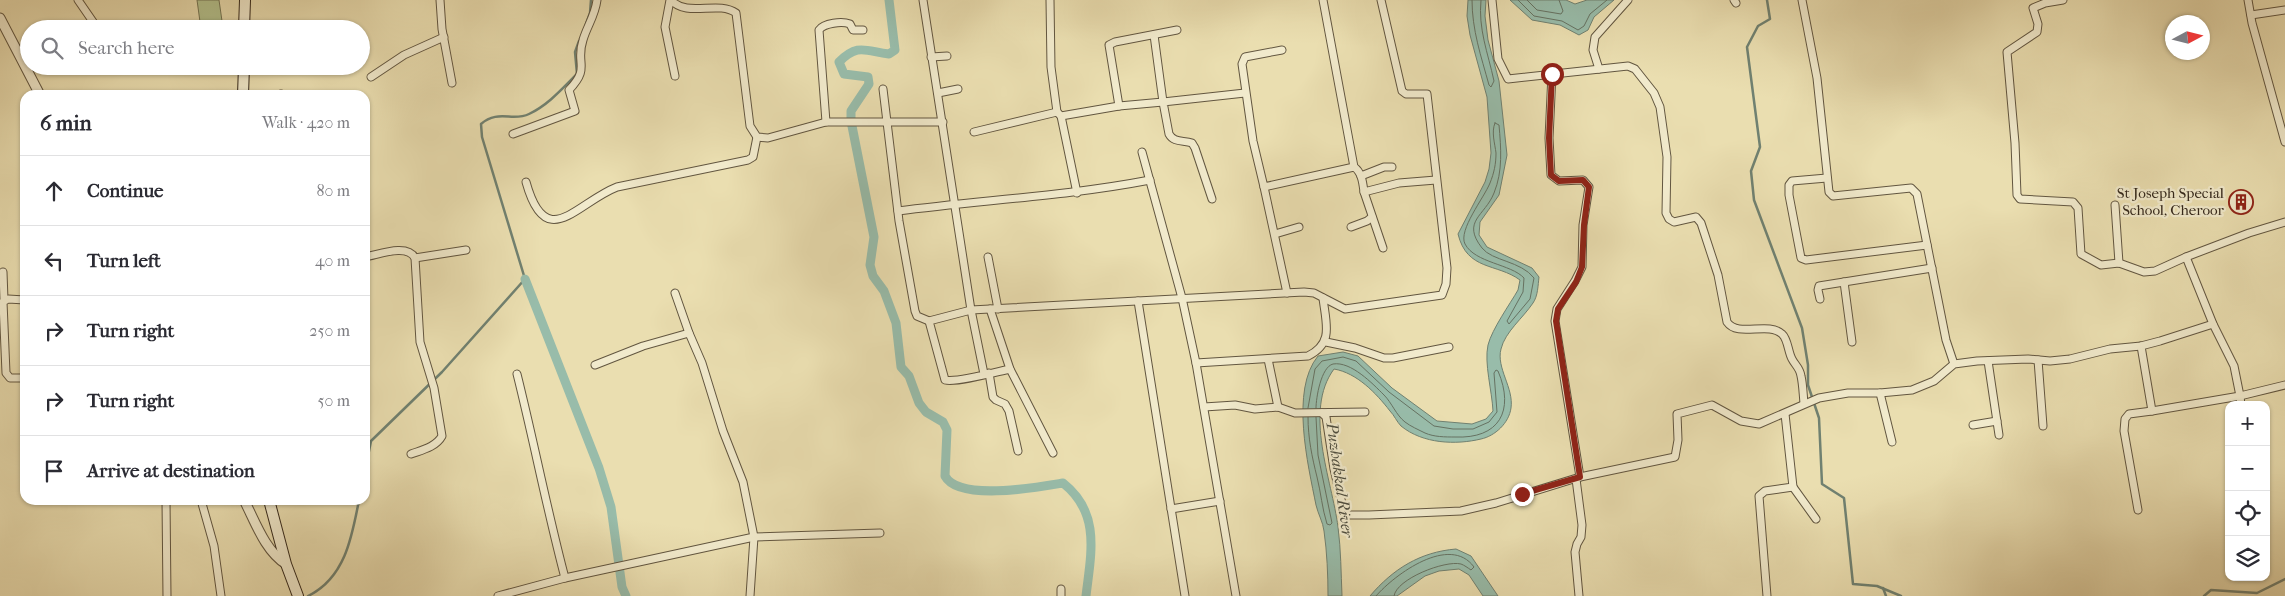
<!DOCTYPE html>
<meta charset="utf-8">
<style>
:root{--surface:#fff;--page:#f7f7f7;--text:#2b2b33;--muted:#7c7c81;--line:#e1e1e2}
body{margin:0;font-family:"IM FELL French Canon",serif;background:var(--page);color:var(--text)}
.controls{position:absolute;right:15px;bottom:15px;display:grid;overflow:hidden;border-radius:10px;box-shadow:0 1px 4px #0004}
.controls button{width:45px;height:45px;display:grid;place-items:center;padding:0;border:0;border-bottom:1px solid var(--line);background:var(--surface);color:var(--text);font:25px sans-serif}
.compass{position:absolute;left:2165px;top:15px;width:45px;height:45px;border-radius:50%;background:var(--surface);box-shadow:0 1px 4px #0004;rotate:83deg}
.stop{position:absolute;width:15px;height:15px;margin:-11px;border:4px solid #8f2418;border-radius:50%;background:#fff}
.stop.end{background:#8f2418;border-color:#fff;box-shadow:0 1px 5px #0008}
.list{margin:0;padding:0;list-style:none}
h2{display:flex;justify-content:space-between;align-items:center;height:65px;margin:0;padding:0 20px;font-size:21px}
h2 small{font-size:16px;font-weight:400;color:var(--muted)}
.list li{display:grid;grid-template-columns:32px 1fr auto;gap:15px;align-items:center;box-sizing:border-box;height:70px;padding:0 20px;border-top:1px solid var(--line)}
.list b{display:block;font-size:19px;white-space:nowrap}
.list em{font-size:16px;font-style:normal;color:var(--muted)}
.icon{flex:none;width:28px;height:28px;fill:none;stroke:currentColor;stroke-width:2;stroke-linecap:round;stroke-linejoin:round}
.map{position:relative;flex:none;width:2285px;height:596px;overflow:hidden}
.search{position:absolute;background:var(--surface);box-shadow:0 1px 4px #0004;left:20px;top:20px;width:350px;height:55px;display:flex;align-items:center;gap:12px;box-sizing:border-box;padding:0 18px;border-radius:28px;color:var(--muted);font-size:19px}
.panel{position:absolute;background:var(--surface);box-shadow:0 1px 4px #0004;left:20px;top:90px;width:350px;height:415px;border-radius:15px}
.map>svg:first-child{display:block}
</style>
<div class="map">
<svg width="2285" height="596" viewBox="0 0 2285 596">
<rect width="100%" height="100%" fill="#eadeb0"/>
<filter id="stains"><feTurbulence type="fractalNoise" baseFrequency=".004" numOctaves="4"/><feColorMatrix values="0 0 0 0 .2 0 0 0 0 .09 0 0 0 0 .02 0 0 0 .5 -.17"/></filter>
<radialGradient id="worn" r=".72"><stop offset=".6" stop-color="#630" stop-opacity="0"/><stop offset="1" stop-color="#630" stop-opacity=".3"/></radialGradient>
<polygon fill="#b4c28e" stroke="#747554" points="197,0 219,0 223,28 201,29"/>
<g fill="#98bcaa" stroke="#708171">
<path d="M 1468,0 L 1486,0 L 1485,16 L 1488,40 L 1499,81 L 1507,155 L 1499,195 L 1480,222 L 1479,235 L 1487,247 L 1532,268 L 1539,277 C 1538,285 1538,296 1533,303 C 1523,318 1505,332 1501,349 C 1496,368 1514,388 1511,408 C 1509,423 1495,436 1481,439 C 1456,445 1423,444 1401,426 C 1397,422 1394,415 1390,411 C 1376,393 1357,373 1334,369 C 1303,411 1332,480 1338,527 C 1341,550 1341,573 1342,596 L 1328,596 C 1328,575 1327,552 1324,531 C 1323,522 1318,514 1316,505 C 1308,465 1290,390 1318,356 L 1343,352 L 1358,356 L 1392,388 L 1437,421 L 1472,424 L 1486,419 L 1493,411 C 1492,391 1484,363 1488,345 C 1492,329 1510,304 1518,290 L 1520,280 C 1497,263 1467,271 1458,234 L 1485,182 L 1489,169 L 1491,153 L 1487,97 L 1470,35 L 1467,16 Z"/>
<polygon points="1510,0 1566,0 1575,4 1587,0 1614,0 1594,17 1588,30 1579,35 1560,25 1532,20"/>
<path d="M 1456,549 L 1471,556 L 1498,596 L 1483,596 L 1469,575 L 1459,569 L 1439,571 L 1425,576 L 1397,596 L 1370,596 C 1393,569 1420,552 1456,549 Z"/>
</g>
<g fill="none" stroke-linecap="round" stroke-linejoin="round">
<g stroke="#667262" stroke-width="1">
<path d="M 1472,0 C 1472,30 1481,56 1489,85 L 1491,87 L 1494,81 C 1488,53 1478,29 1481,0"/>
<polyline points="1518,0 1534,16 1562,21 1578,30 1584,26 1590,14 1607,0"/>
<polyline points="1527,0 1537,10 1561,14 1563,11 1559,0"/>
<path d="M 1495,123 L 1499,125 C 1501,148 1503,171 1494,193 C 1485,216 1461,221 1482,248 C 1492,261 1521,261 1534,278 L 1530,299 L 1509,324 L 1507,321 L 1523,292 L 1524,278 C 1511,264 1475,263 1465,244 C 1458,230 1484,198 1490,183 C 1494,173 1496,164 1496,153 C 1495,144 1491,132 1495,123 Z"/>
<path d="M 1308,408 L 1315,369 L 1322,361 L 1343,357 L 1356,361 L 1389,392 L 1434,426 L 1453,429 L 1473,429 L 1489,422 L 1497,412 L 1494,373 L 1496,370 L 1498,371 C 1515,411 1499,439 1455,437 C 1445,437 1434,437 1425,433 C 1419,430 1410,426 1405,422 C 1396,415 1392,403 1384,395 C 1373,384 1351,361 1333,364 C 1321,367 1316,398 1316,408"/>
<path d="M 1308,417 C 1308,438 1312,457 1317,477 C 1321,493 1322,508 1327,524 L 1330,525 L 1332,523 L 1318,455 L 1316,417"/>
<path d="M 1376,596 C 1395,574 1450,534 1474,567 L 1471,570 C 1468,568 1464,565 1461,564 C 1445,560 1396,579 1394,596"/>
</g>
<g stroke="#708171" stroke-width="2.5">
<polyline points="1767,0 1770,19 1758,26 1747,47 1760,147 1751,171 1754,200 1802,328 1808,365 1808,385 1819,418 1822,484 1844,498 1853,584 1877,586 1901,596"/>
<polyline points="586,24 590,13 591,0"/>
<path d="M 365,471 L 371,441 L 442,372 L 525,279 L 482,137 L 481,124 C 498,109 513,122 529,114 C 548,105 562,89 577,74 L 575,52 L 579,41"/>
<polyline points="1883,588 1886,596"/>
<path d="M 308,596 C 345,578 352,537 359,500"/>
<polyline points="2204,596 2211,590 2257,593 2285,579"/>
</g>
<g stroke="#98bcaa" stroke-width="9">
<path d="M 889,0 L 895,50 L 889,54 C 865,51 858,43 839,62 L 844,74 L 868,77 L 869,84 L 851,111 L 851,121 L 874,237 L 870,265 L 873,276 L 884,291 L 896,323 L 901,367 L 909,376 L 919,403 L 926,412 L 943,422 L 947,430 L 945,476 C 959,502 1039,487 1063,483 C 1101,513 1091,553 1086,596"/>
<polyline points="525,279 599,468 611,507 622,587 626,596"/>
</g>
<defs>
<g id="minor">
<polyline points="78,0 98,29"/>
<polyline points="440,0 442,29 452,83"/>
<polyline points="670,0 665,27 675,76"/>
<path d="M 671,0 C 687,18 718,0 736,13 L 750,126 L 757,137 L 768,138 L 826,122 L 943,122"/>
<polyline points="923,0 971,310 1304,292 1314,293 1345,309 1442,295 1446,284 1447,268 1427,94 1406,94 1402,91 1381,0"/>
<polyline points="1050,0 1051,67 1057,112"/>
<polyline points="1323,0 1354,167"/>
<path d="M 1492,0 L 1498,59 L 1508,79 L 1628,66 L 1635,69 L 1654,93 L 1660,107 L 1667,157 L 1666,213 L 1669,219 L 1674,222 L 1696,217 L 1701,223 L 1718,275 L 1727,322 C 1738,338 1768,321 1782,334 C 1788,339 1788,352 1792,359 C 1795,365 1800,368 1801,376 C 1803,385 1803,394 1804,403"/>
<polyline points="1734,0 1736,3"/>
<polyline points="1802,0 1817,78 1829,192 1833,196 1911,188 1917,194 1946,340 1954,364"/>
<polyline points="2063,0 2045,3 2033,8 2038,24 2037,32 2007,52 2015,143 2017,195 2020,199 2073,202 2078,208 2081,254 2101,265 2119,263 2144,272 2155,271 2186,257 2249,233 2285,222"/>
<polyline points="2248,0 2252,23 2285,142"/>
<polyline points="2251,15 2285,10"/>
<path d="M 1282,50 L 1245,57 L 1242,64 L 1253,141 L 1264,187 L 1354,167 C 1362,172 1363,184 1364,192 L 1399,183 L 1436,180"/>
<polyline points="931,57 947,56"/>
<polyline points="1599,69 1593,50 1595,37 1628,0"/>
<polyline points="1552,74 1549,138 1551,175 1559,181 1583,180 1589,187 1583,225 1582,267 1575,281 1557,309 1555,321 1580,477"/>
<polyline points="371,77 404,55 444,37"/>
<polyline points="883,89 899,221 915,311 917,316 929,321"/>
<polyline points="938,93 958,89"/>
<polyline points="281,94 282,95"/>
<polyline points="1119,106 1109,45 1115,42 1177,30"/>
<polyline points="1061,116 1077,193"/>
<path d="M 826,122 L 819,30 C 824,23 842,21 850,24 L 853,30 L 863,30"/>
<polyline points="974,132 1057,112 1061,116 1119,106 1163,102 1154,35"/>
<path d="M 513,134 L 575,111 L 569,90 C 591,67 575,64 583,40 C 587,26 595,16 597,0"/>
<polyline points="1142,152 1182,298 1196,363 1236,596"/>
<polyline points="1361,176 1384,167 1392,167"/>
<polyline points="1827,178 1792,181 1789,185 1789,195 1801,258 1806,260 1927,245"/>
<path d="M 526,182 C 546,254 576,203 617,187 L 748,160 L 753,157 L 757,137"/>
<polyline points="1264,187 1287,293"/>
<polyline points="1364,192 1383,248"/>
<path d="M 1212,199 L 1195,148 L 1192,143 C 1183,140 1174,143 1169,134 L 1163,102 L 1245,93"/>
<polyline points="2115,205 2119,263"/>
<path d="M 898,211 C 982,200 1067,196 1150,180"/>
<polyline points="1351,227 1367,221 1372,217"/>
<polyline points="1275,234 1299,227"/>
<path d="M 365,257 C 378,255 407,243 415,258 L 420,342 L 434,388 L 442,436 C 436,447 422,450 411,454"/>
<polyline points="988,257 998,309"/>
<polyline points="2186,257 2213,324 2234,366 2240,396 2285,385"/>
<polyline points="415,258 466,250"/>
<polyline points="3,272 4,300"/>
<polyline points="675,293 689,333 702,363 723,431 743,482 754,537 750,596"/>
<polyline points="1820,299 1818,290 1819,286 1844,282"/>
<polyline points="25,300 8,299 3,302 6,373 10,378 25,378"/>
<polyline points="1138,301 1185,596"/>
<polyline points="990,309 1010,369 1053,453"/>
<polyline points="1326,342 1355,348 1384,358 1393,358 1449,347"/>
<polyline points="1852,342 1844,282 1932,268"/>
<polyline points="2141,346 2152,411 2240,396 2241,405"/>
<polyline points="1268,359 1278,407"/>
<polyline points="2038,360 2043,426"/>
<polyline points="1988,361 1999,435"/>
<path d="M 1196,363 L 1308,356 C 1334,343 1326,324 1323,298"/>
<polyline points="595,365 643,346 689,333"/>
<polyline points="989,373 993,397 996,400 1005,404 1009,411 1018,451"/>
<path d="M 517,374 C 534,442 547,510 565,578"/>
<path d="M 984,374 L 971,310 L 929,321 L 945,380 C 957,383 996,372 1010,369"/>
<polyline points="1880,393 1892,442"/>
<polyline points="1204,407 1235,405 1255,409 1278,407 1295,413 1365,412"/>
<polyline points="1322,413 1326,417 1334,469 1344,512 1349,515 1369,515 1461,511 1496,503 1580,477 1675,457 1678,440 1677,414 1712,405 1741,421 1759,424 1819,398 1848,393 1880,393 1912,390 1934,381 1954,364 1977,361 2028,359 2050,361 2070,359 2110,349 2141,346 2160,341 2213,324"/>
<polyline points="1973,425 1997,421"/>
<polyline points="1576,479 1582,525 1581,537 1577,544 1575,552 1579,596"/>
<polyline points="1793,487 1816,519"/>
<polyline points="166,500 167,596"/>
<polyline points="201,500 214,546 221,596"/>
<polyline points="1171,509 1220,501"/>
<polyline points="2138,510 2124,431 2125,419 2129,414 2152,411"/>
<polyline points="1061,589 1061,596"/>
<polyline points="498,596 565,578 754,537 880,533"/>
<polyline points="1767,596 1759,496 1765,491 1793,487 1785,414"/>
</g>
<g id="tertiary">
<polyline points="0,18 40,95"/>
<path d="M 244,500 C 255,521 265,551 286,564"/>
</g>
<g id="secondary">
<polyline points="244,29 245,0"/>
<polyline points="243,95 244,66"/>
<polyline points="269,500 286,564 298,596"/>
</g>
</defs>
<use href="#minor" stroke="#625640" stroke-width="9"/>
<use href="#tertiary" stroke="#625640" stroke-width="11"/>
<use href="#secondary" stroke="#34281b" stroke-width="12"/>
<use href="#minor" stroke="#f1eacc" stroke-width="7"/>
<use href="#tertiary" stroke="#f1eacc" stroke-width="9"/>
<use href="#secondary" stroke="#f1eacc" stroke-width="10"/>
</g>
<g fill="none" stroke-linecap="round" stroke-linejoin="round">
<polyline stroke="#8f2418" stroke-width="6" points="1522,494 1580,477 1556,321 1558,309 1576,282 1582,267 1584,225 1589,187 1583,180 1559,181 1551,175 1549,138 1552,74"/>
</g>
<defs>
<symbol id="building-ring" viewBox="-11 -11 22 22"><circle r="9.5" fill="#f1eacc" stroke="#8f2418" stroke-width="1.5"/><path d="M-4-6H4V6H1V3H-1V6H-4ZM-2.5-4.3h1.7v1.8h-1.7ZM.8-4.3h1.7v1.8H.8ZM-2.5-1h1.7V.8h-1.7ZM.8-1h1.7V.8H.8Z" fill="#8f2418"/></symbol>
</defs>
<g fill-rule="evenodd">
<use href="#building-ring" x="2227" y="188" width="28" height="28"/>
</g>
<g text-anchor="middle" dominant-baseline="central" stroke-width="4.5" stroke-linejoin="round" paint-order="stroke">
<g font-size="15" fill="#34281b" stroke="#f1eacc" text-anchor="end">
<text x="2224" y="193">St Joseph Special<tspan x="2224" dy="17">School, Cheroor</tspan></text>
</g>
<g font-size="16" font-style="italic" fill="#4d4d3f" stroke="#f1eacc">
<text transform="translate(1340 480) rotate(82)">Puzhakkal River</text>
</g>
</g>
<rect width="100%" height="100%" filter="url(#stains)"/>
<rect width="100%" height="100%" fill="url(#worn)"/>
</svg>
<div class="controls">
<button>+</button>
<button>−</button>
<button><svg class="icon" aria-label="locate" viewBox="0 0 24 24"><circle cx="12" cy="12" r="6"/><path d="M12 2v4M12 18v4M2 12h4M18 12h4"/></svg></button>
<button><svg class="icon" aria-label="layers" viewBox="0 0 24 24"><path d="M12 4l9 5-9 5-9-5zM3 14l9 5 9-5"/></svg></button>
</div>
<svg class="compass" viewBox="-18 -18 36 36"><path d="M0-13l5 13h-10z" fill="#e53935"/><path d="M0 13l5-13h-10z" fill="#7c7c81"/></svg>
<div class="stop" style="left:1552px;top:74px"></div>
<div class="stop end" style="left:1522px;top:494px"></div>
<div class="search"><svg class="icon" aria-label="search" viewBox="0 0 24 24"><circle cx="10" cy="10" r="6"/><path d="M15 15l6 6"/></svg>Search here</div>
<section class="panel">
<h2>6 min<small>Walk · 420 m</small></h2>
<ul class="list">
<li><svg class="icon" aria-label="ahead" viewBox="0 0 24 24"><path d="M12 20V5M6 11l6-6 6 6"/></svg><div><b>Continue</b></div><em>80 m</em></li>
<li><svg class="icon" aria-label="left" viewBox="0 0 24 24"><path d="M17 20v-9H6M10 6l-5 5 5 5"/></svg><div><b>Turn left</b></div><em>40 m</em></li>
<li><svg class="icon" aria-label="right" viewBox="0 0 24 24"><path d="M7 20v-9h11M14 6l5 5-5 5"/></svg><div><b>Turn right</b></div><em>250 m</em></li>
<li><svg class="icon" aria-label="right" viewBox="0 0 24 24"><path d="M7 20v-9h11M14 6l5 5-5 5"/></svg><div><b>Turn right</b></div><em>50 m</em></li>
<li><svg class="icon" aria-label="arrive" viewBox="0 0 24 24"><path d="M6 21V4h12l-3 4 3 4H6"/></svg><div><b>Arrive at destination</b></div></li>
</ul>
</section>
</div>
